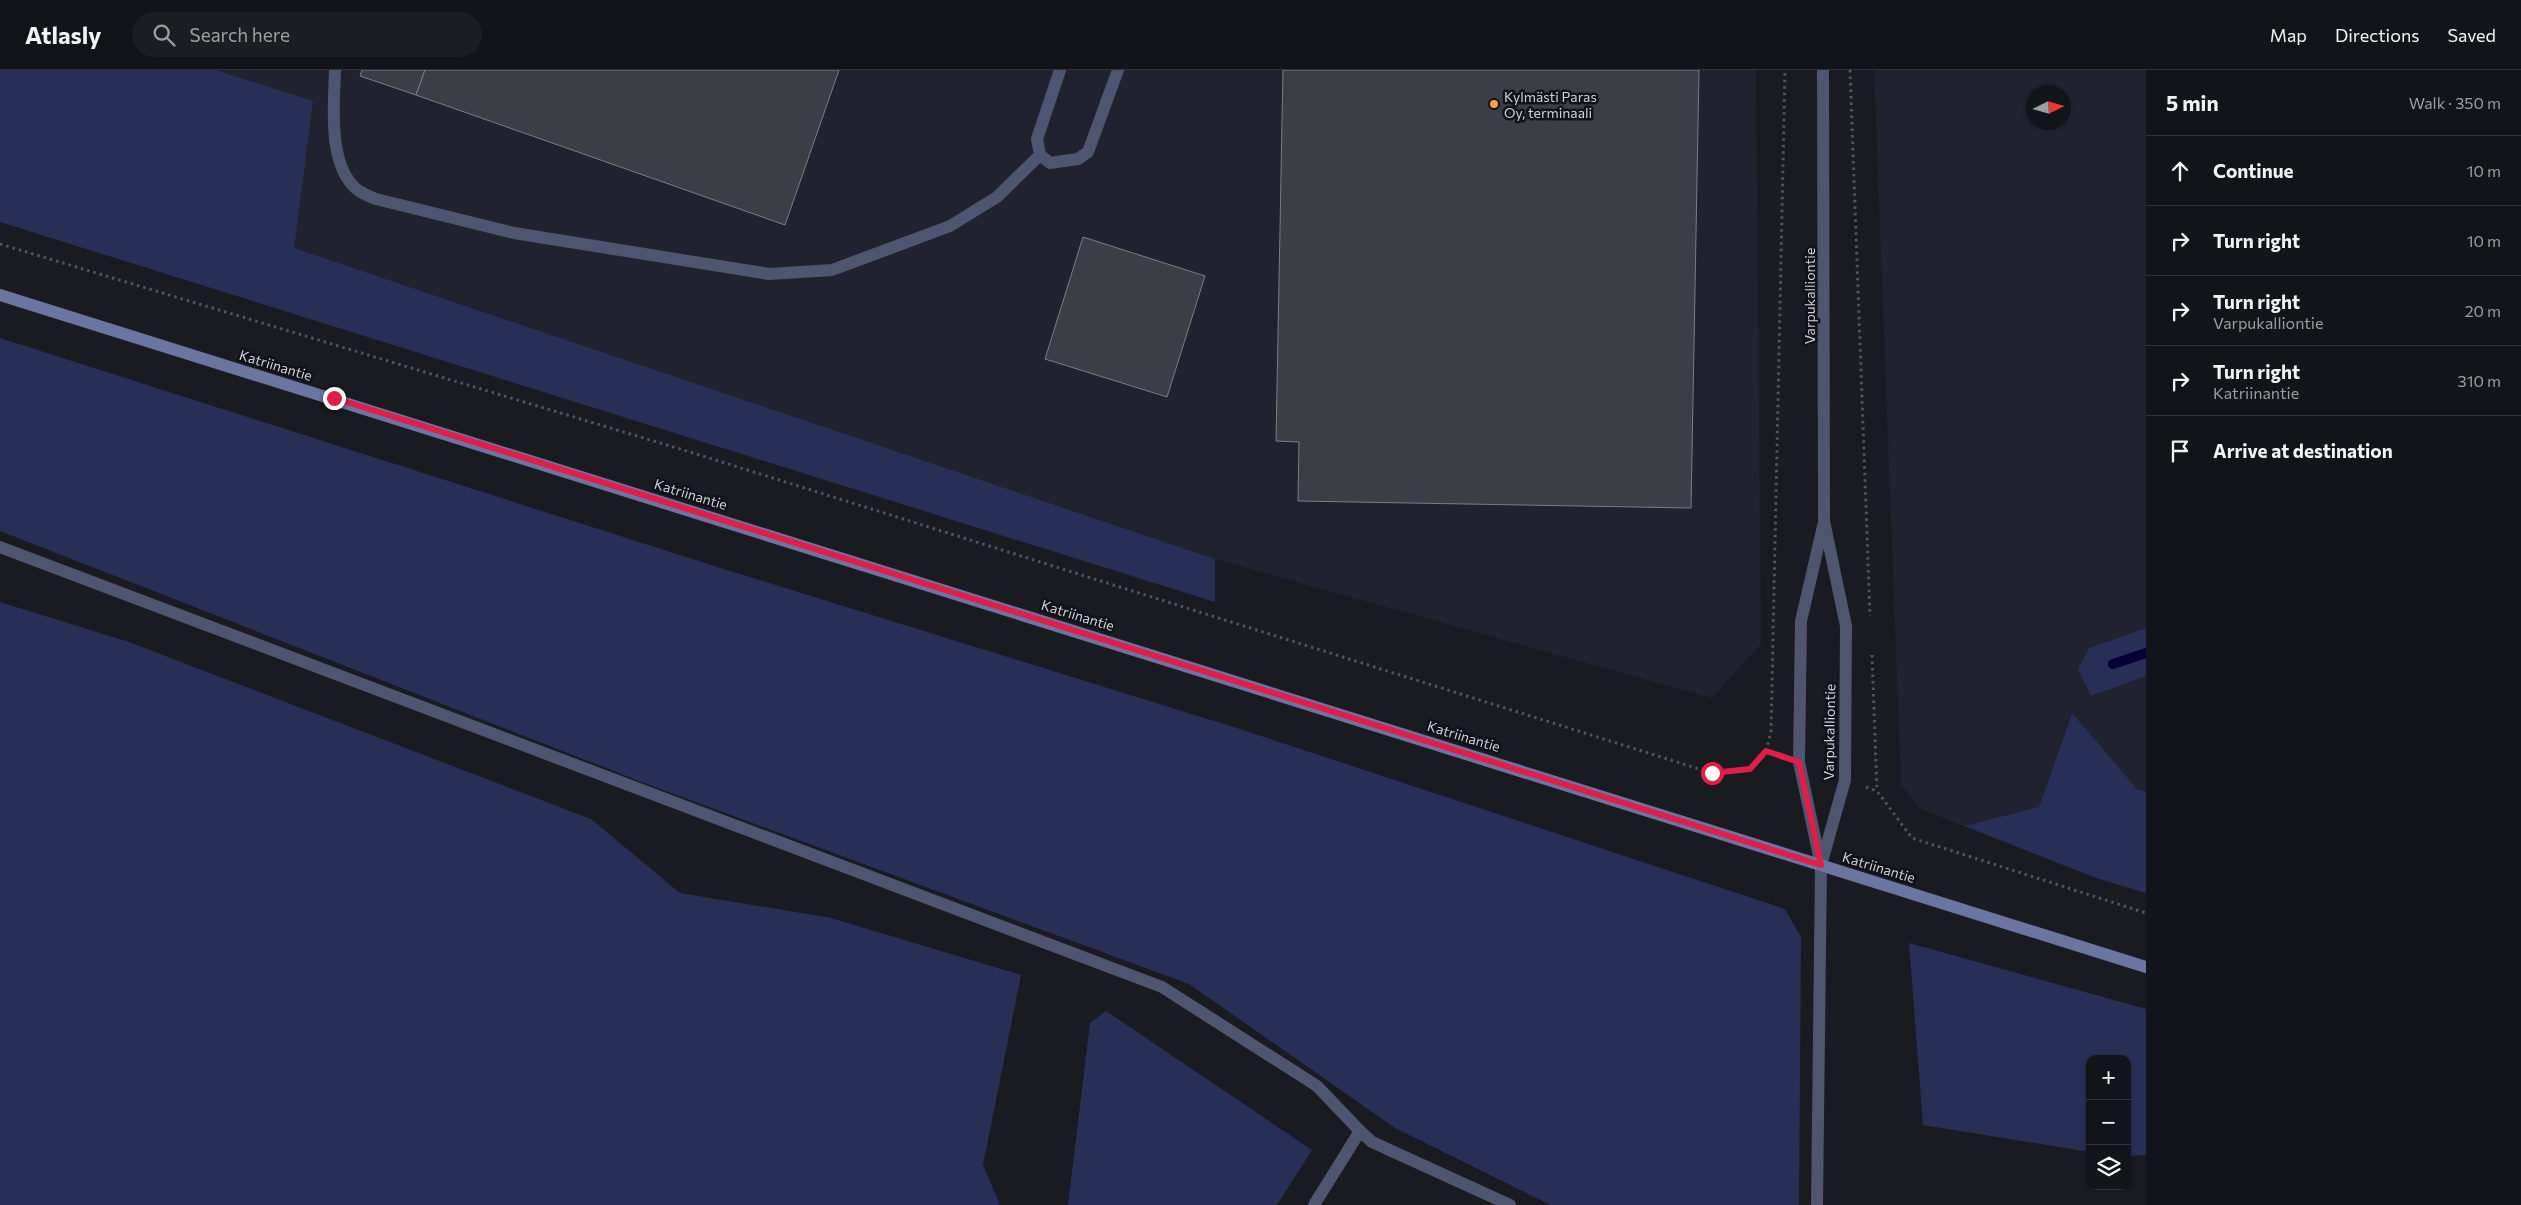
<!DOCTYPE html>
<meta charset="utf-8">
<style>
:root{--surface:#131419;--page:#1c1d22;--text:#f1f3f6;--muted:#9d9ea2;--line:#323338}
body{margin:0;font-family:Commissioner,sans-serif;background:var(--page);color:var(--text)}
.controls{position:absolute;right:15px;bottom:15px;display:grid;overflow:hidden;border-radius:10px;box-shadow:0 1px 4px #0004}
.controls button{width:45px;height:45px;display:grid;place-items:center;padding:0;border:0;border-bottom:1px solid var(--line);background:var(--surface);color:var(--text);font:25px sans-serif}
.compass{position:absolute;left:2026px;top:15px;width:45px;height:45px;border-radius:50%;background:var(--surface);box-shadow:0 1px 4px #0004;rotate:85deg}
.stop{position:absolute;width:15px;height:15px;margin:-11px;border:4px solid #e11d48;border-radius:50%;background:#fff}
.stop.end{background:#e11d48;border-color:#fff;box-shadow:0 1px 5px #0008}
.list{margin:0;padding:0;list-style:none}
h2{display:flex;justify-content:space-between;align-items:center;height:65px;margin:0;padding:0 20px;font-size:21px}
h2 small{font-size:16px;font-weight:400;color:var(--muted)}
.list li{display:grid;grid-template-columns:32px 1fr auto;gap:15px;align-items:center;box-sizing:border-box;height:70px;padding:0 20px;border-top:1px solid var(--line)}
.list b{display:block;font-size:19px;white-space:nowrap}
.list p{margin:0;font-size:16px;white-space:nowrap;color:var(--muted)}
.list em{font-size:16px;font-style:normal;color:var(--muted)}
.icon{flex:none;width:28px;height:28px;fill:none;stroke:currentColor;stroke-width:2;stroke-linecap:round;stroke-linejoin:round}
.map{position:relative;flex:none;width:2146px;height:1135px;overflow:hidden}
header{display:flex;align-items:center;gap:30px;box-sizing:border-box;height:70px;padding:0 25px;background:var(--surface);border-bottom:1px solid var(--line)}
header strong{font-size:24px}
nav{display:flex;gap:28px;margin-inline-start:auto;font-size:18px}
.search{width:350px;height:45px;background:var(--page);display:flex;align-items:center;gap:12px;box-sizing:border-box;padding:0 18px;border-radius:28px;color:var(--muted);font-size:19px}
main{display:flex}
aside{flex:1;background:var(--surface)}
.map>svg:first-child{display:block}
</style>
<header>
<strong>Atlasly</strong>
<div class="search"><svg class="icon" aria-label="search" viewBox="0 0 24 24"><circle cx="10" cy="10" r="6"/><path d="M15 15l6 6"/></svg>Search here</div>
<nav><a>Map</a><a>Directions</a><a>Saved</a></nav>
</header>
<main>
<div class="map">
<svg width="2146" height="1135" viewBox="0 0 2146 1135">
<rect width="100%" height="100%" fill="#191b21"/>
<g fill="#20232f" fill-rule="evenodd">
<polygon points="0,0 1756,0 1761,574 1712,628 1215,489 190,143"/>
<path d="M 1874,0 L 2146,0 L 2146,558 L 2089,578 L 2091,626 L 2146,606 L 2146,722 L 2137,719 L 2071,643 L 2039,737 L 1964,756 L 1918,738 L 1901,714 ZM 2034,22 L 2064,22 L 2064,52 L 2034,52 Z"/>
</g>
<g fill="#272f57">
<polygon points="0,0 215,0 313,31 294,178 1215,489 1215,532 0,152"/>
<polygon points="0,268 708,494 1243,660 1785,839 1801,867 1799,1135 1551,1135 1395,1058 1189,914 647,714 0,461"/>
<polygon points="0,532 129,572 591,749 680,823 831,848 1021,905 983,1095 1000,1135 0,1135"/>
<polygon points="2146,558 2146,606 2091,626 2078,599 2089,578"/>
<polygon points="2072,643 2137,719 2146,722 2146,823 2096,808 1964,756 2039,737"/>
<polygon points="1909,873 2146,939 2146,1085 2127,1086 2127,989 2090,989 2090,1082 1923,1055"/>
<polygon points="1106,941 1312,1080 1277,1135 1068,1135 1090,953"/>
</g>
<g fill="none" stroke-linecap="round" stroke-linejoin="round">
<polyline stroke="#050036" stroke-width="10" points="2113,594 2146,583"/>
</g>
<g fill="#3c3e45" stroke="#7b7d85">
<polygon points="362,0 425,0 416,25 360,6"/>
<polygon points="425,0 839,0 785,155 416,25"/>
<polygon points="1283,0 1699,0 1691,438 1298,431 1299,372 1276,371"/>
<polygon points="1083,167 1205,206 1167,327 1045,289"/>
</g>
<g fill="none" stroke-linecap="round" stroke-linejoin="round">
<g stroke="#53545a" stroke-width="3" stroke-dasharray="2.5 4" stroke-linecap="butt">
<polyline points="1850,0 1870,546"/>
<polyline points="0,174 690,382 1712,703 1750,699 1766,681 1775,684"/>
<polyline points="1872,585 1877,721"/>
<polyline points="1766,681 1771,662 1785,0"/>
<polyline points="1866,717 1877,721 1912,768 2146,843"/>
</g>
<g stroke="#4e5570" stroke-width="12">
<path d="M 335,0 C 334,34 327,98 359,121 C 364,124 370,127 376,129 L 514,163 L 769,204 L 832,200 L 950,156 L 997,127 L 1040,85"/>
<polyline points="1060,0 1037,69 1040,85 1050,93 1078,89 1088,82 1118,0"/>
<polyline points="0,477 1162,917 1317,1016 1360,1061 1314,1135"/>
<polyline points="1360,1061 1372,1072 1510,1135"/>
<polyline points="1817,1135 1821,795"/>
</g>
<g stroke="#4e5570" stroke-width="12">
<polyline points="1820,791 1799,692 1801,551 1823,456"/>
<polyline points="1821,795 1845,710 1846,556 1824,451 1823,0"/>
</g>
<polyline stroke="#6a76a1" stroke-width="12" points="0,225 2146,897"/>
</g>
<g fill="none" stroke-linecap="round" stroke-linejoin="round">
<polyline stroke="#e11d48" stroke-width="6" points="334,328 1821,795 1799,692 1766,681 1750,699 1712,703"/>
</g>
<circle fill="#f8a14a" stroke="#111218" stroke-width="2" cx="1494" cy="34" r="5"/>
<g text-anchor="middle" dominant-baseline="central" stroke-width="5" stroke-linejoin="round" paint-order="stroke">
<g font-size="14" fill="#d2d3d8" stroke="#111218" text-anchor="start">
<text x="1504" y="26">Kylmästi Paras<tspan x="1504" dy="16">Oy, terminaali</tspan></text>
</g>
<g font-size="14" fill="#d2d3d8" stroke="#111218">
<text transform="translate(1809 226) rotate(-90)">Varpukalliontie</text>
<text transform="translate(276 295) rotate(17)">Katriinantie</text>
<text transform="translate(691 424) rotate(17)">Katriinantie</text>
<text transform="translate(1078 545) rotate(17)">Katriinantie</text>
<text transform="translate(1829 662) rotate(-89)">Varpukalliontie</text>
<text transform="translate(1464 666) rotate(17)">Katriinantie</text>
<text transform="translate(1879 797) rotate(17)">Katriinantie</text>
</g>
</g>
</svg>
<div class="controls">
<button>+</button>
<button>−</button>
<button><svg class="icon" aria-label="layers" viewBox="0 0 24 24"><path d="M12 4l9 5-9 5-9-5zM3 14l9 5 9-5"/></svg></button>
</div>
<svg class="compass" viewBox="-18 -18 36 36"><path d="M0-13l5 13h-10z" fill="#e53935"/><path d="M0 13l5-13h-10z" fill="#9d9ea2"/></svg>
<div class="stop" style="left:1712px;top:703px"></div>
<div class="stop end" style="left:334px;top:328px"></div>
</div>
<aside>
<h2>5 min<small>Walk · 350 m</small></h2>
<ul class="list">
<li><svg class="icon" aria-label="ahead" viewBox="0 0 24 24"><path d="M12 20V5M6 11l6-6 6 6"/></svg><div><b>Continue</b></div><em>10 m</em></li>
<li><svg class="icon" aria-label="right" viewBox="0 0 24 24"><path d="M7 20v-9h11M14 6l5 5-5 5"/></svg><div><b>Turn right</b></div><em>10 m</em></li>
<li><svg class="icon" aria-label="right" viewBox="0 0 24 24"><path d="M7 20v-9h11M14 6l5 5-5 5"/></svg><div><b>Turn right</b><p>Varpukalliontie</p></div><em>20 m</em></li>
<li><svg class="icon" aria-label="right" viewBox="0 0 24 24"><path d="M7 20v-9h11M14 6l5 5-5 5"/></svg><div><b>Turn right</b><p>Katriinantie</p></div><em>310 m</em></li>
<li><svg class="icon" aria-label="arrive" viewBox="0 0 24 24"><path d="M6 21V4h12l-3 4 3 4H6"/></svg><div><b>Arrive at destination</b></div></li>
</ul>
</aside>
</main>
